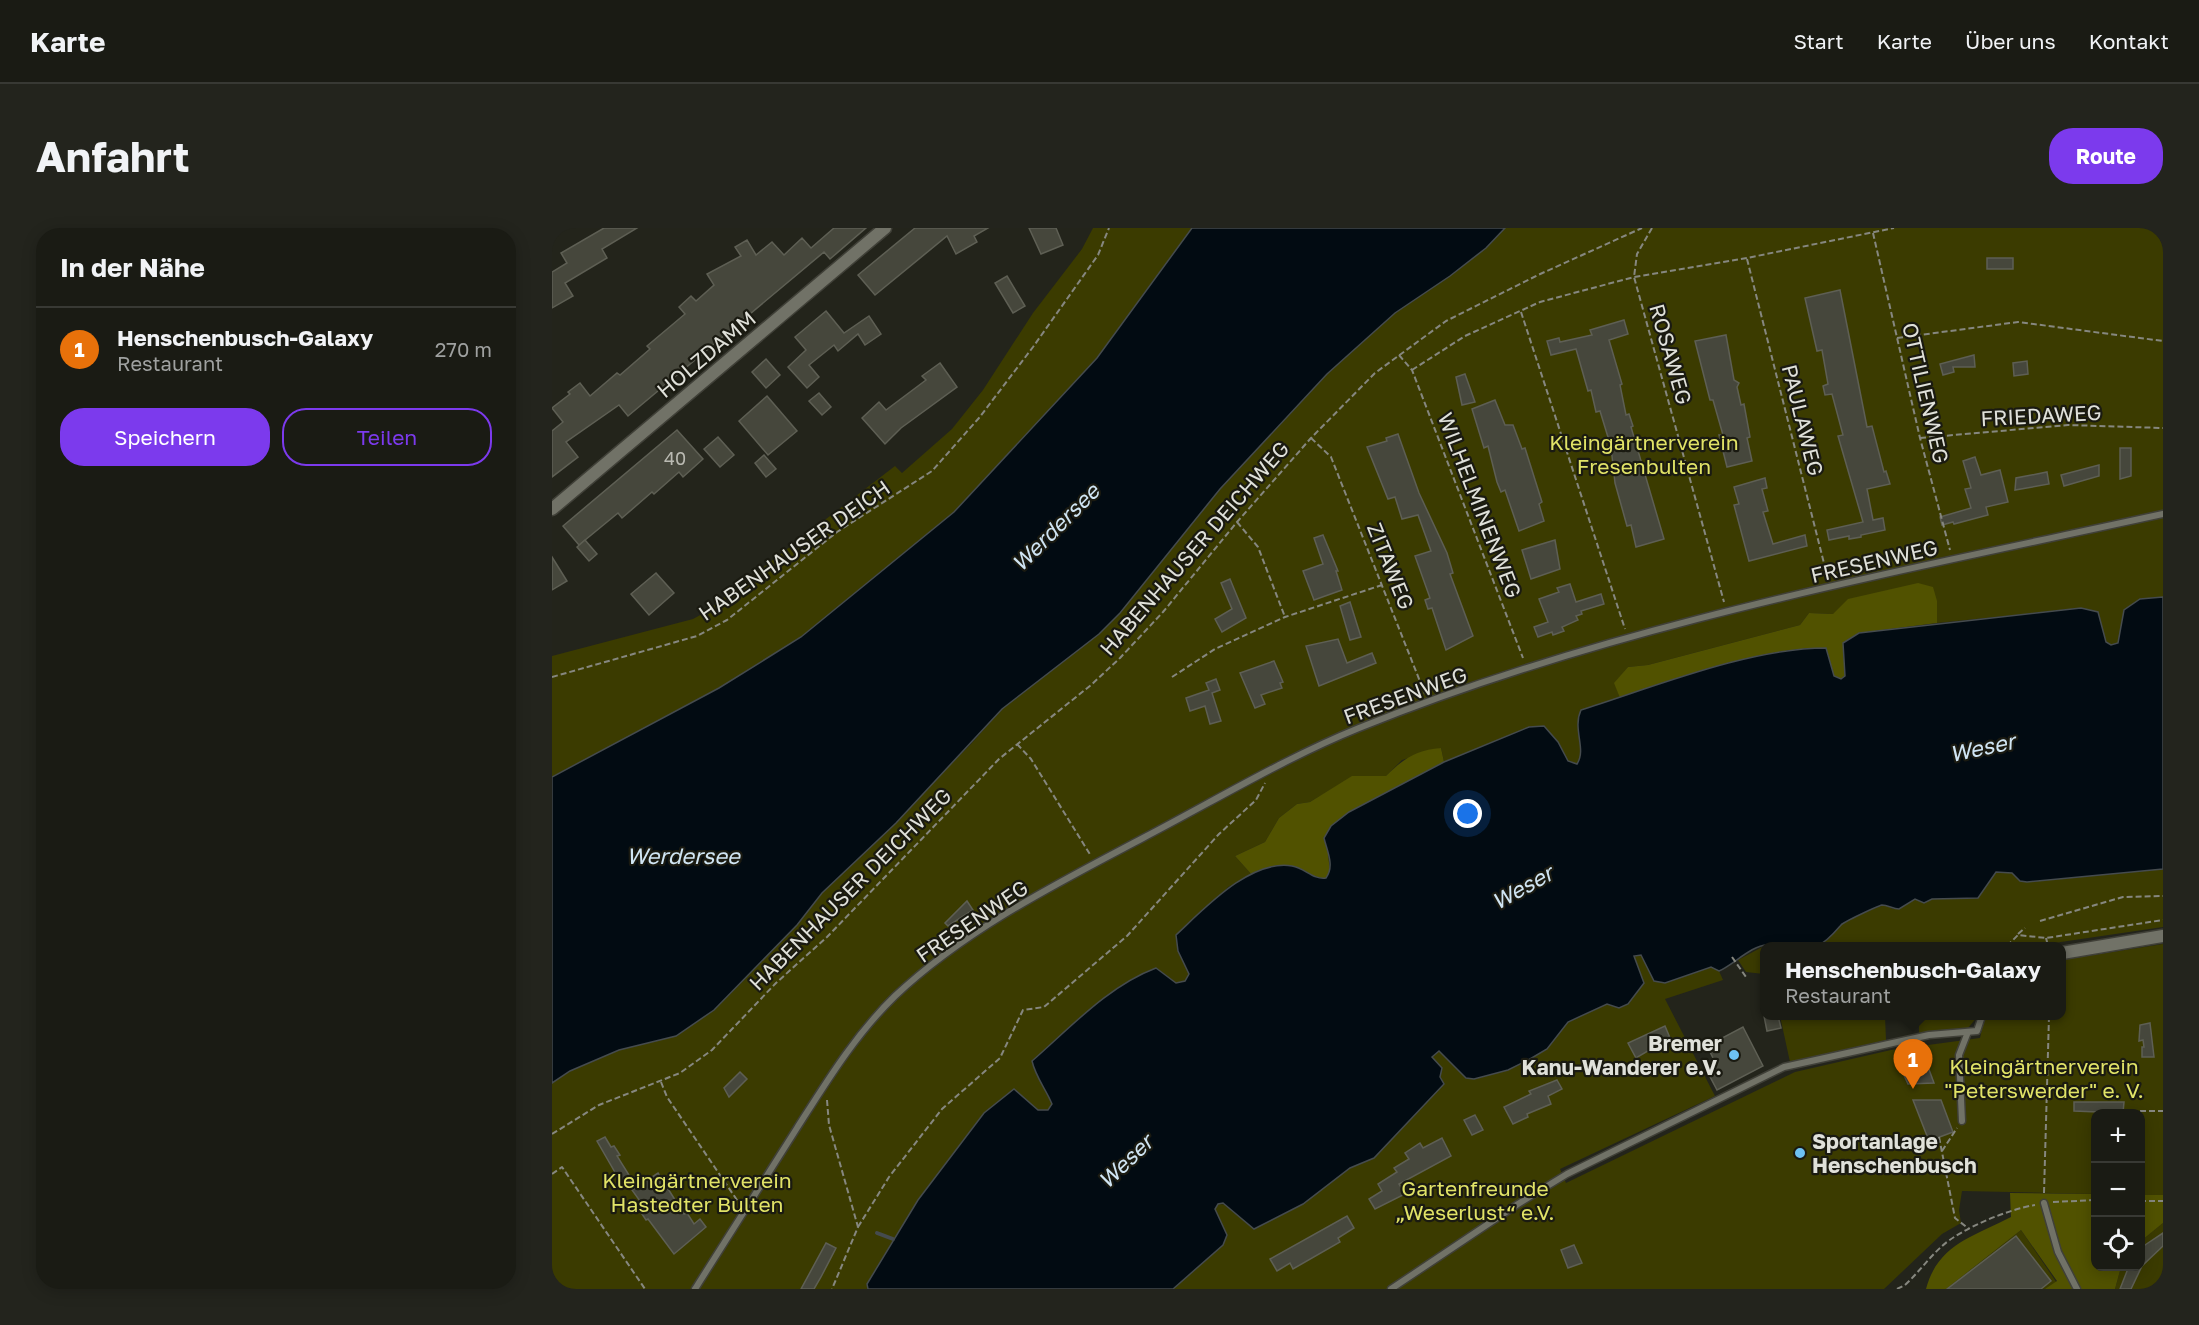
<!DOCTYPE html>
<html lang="de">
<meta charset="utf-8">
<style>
:root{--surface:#1a1b14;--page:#23241d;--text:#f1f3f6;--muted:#9fa1a0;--line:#383934;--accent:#7c3aed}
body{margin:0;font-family:"Golos Text",sans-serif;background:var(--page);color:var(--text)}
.controls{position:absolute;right:18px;bottom:18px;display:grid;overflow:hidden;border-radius:12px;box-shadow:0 3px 15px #0003}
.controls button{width:54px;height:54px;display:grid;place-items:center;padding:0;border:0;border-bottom:2px solid var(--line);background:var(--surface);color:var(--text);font:30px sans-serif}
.you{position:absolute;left:916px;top:586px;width:21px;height:21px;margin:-15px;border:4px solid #fff;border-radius:50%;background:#1a73e8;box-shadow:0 0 0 9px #1a73e833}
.badge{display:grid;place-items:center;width:39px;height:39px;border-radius:50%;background:var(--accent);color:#fff;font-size:20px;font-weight:700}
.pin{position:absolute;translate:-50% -50px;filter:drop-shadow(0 2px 3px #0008)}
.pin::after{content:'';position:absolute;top:32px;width:21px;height:18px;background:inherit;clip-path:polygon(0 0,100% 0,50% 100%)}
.popup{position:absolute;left:1208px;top:714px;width:306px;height:78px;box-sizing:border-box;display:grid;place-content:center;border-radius:12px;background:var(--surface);filter:drop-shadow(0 2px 4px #0005);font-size:20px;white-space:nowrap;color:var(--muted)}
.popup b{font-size:22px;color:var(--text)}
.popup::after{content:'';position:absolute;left:50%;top:100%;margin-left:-12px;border:12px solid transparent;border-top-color:var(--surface)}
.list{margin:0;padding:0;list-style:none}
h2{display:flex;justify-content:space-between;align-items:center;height:78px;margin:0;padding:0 24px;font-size:26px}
h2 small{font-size:20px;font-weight:400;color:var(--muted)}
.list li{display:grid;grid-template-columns:39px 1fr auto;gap:18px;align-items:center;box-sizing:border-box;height:84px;padding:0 24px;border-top:2px solid var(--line)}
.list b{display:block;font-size:22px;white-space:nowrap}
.list p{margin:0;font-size:20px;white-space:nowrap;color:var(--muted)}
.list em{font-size:20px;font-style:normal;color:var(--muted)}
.actions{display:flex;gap:12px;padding:18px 24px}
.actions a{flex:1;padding:14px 0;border:2px solid var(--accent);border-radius:24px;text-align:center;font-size:21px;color:var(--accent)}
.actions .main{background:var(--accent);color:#fff}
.icon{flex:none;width:33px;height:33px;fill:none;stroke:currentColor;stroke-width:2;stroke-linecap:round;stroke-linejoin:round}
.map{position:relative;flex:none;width:1611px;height:1061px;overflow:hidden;border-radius:24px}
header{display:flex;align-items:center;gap:36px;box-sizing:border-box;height:84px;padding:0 30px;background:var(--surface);border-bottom:2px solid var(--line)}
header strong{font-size:28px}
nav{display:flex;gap:33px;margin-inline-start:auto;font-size:21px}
.intro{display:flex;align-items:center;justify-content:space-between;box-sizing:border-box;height:144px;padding:0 36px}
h1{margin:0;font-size:42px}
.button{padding:15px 27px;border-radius:24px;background:var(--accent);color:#fff;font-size:21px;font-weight:700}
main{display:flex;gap:36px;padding:0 36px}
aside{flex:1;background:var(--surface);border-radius:24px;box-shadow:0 3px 15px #0003}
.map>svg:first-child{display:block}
</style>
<header>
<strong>Karte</strong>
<nav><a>Start</a><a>Karte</a><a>Über uns</a><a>Kontakt</a></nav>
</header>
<div class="intro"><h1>Anfahrt</h1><a class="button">Route</a></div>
<main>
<aside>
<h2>In der Nähe<small></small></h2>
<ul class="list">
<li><span class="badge" style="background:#e8710a">1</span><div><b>Henschenbusch-Galaxy</b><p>Restaurant</p></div><em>270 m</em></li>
</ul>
<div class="actions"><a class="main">Speichern</a><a>Teilen</a></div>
</aside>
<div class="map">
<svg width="1611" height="1061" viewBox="0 0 1611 1061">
<rect width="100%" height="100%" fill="#23241b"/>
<g fill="#3b3b00">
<polygon points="541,0 640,0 545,130 402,284 249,409 167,460 0,549 0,428 141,391 152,385 343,238 350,245 400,201 431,162 481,85 530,21"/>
<path d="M 953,0 L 1611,0 L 1611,369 L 1588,371 L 1572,382 L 1566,415 L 1559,418 L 1554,414 L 1546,384 L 1529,380 L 1385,395 L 1385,373 L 1281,386 L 1257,385 L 1248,397 L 1096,437 L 1076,439 L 1063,455 L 1068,470 L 1029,482 C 1021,500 1035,521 1025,536 L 1016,533 L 1006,514 L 992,498 L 977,500 L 892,534 L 889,520 L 850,532 L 834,548 L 800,549 L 758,574 L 745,576 L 727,590 L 713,614 L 683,628 L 700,647 L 676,659 L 626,723 L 637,746 L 633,753 L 624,755 L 604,740 C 556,758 518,800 480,833 C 484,850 494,861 500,876 L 496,882 L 486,882 L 462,861 L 432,885 L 366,972 L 315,1056 L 316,1061 L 0,1061 L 0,855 L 18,843 L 67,822 L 124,808 L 162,782 L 245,697 L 270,665 L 419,516 L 450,481 L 568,385 L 668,261 L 775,146 L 843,85 L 898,48 L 934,20 Z"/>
<path d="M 1611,641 L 1611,699 L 1502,715 L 1502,718 L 1264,718 C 1275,712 1281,705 1289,696 C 1292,693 1327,678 1333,677 L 1341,681 L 1363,671 L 1372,675 L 1380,671 L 1426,670 L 1444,644 L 1460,645 L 1468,653 L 1476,654 Z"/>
<polygon points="1611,716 1611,967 1589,967 1588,886 1544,886 1543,966 1410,963 1407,982 1409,995 1390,1006 1332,1061 621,1061 671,1017 663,980 666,976 737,983 798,940 822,930 891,856 880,829 886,823 922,851 956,842 994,821 1016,794 1055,776 1067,780 1092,755 1081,731 1086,726 1089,727 1102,753 1113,755 1159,739 1167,743 1171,752 1113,771 1163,868 1008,941 1014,955 1243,844 1339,822 1428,810 1433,788 1510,788 1510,732"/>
<polygon points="1214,717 1221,718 1212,718 1212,746 1194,744 1186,732"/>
<polygon points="1228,788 1333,788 1334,812 1238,834"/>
<polygon points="1367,788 1426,788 1416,800 1367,805"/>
<polygon points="1611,995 1611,1061 1563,1061 1569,1039 1588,1038 1589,1013"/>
<polygon points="1469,1002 1509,1061 1394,1061"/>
</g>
<g fill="#515200">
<path d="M 1366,355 L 1381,359 L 1385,373 L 1385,395 L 1307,405 L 1291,415 L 1293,448 L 1289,451 L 1282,448 L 1274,420 C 1204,420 1133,449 1068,470 L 1062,455 L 1076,439 L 1096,437 L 1248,397 L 1257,385 L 1281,386 L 1296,371 Z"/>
<path d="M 889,520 L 892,534 L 797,584 L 776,626 L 778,644 L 774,650 L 765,651 C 746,638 721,637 700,647 L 683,628 L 713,614 L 727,590 L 745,576 L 758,574 L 800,548 L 834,548 C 851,531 864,522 889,520 Z"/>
<path d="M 1458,965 L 1543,966 L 1544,1038 L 1569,1039 L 1563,1061 L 1493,1061 L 1505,1053 L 1469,1002 L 1394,1061 L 1374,1061 C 1386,1016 1421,1009 1459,989 Z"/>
<polygon points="1588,967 1611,967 1611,995 1589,1013"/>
</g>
<g fill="#020b12" stroke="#454b4e" stroke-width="1.5">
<polygon points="640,0 953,0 934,20 898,48 843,85 775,146 668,261 568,385 547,406 450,481 344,595 270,665 245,697 162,782 124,808 67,822 18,843 0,855 0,549 167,460 249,409 402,284 545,130"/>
<path d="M 1611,369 L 1611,641 L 1475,654 L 1468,653 L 1460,645 L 1444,644 L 1426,670 L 1380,671 L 1372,675 L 1363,671 L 1347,681 C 1341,681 1336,677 1330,677 C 1326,678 1291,694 1289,697 C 1283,704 1275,714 1265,718 C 1251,723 1230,717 1215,717 C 1200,717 1181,737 1167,743 L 1159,739 L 1113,755 L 1102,753 L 1089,727 L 1082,728 L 1092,755 L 1076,776 L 1067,780 L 1055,776 L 1016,794 L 995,821 L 978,831 L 956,842 L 922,851 L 914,850 L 887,823 L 880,829 L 890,840 L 888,849 L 892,856 L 822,930 L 798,940 L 751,976 L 702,1001 L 671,975 L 666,976 L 663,981 L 675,1007 L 671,1017 L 621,1061 L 316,1061 L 315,1056 L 366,972 L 432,885 L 462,861 L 486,882 L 496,882 L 500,876 C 494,861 484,850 480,833 C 518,800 556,758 604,740 L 624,755 L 633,753 L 637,746 L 626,723 L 624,707 C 652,681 698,631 740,638 C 753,640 761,652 774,650 C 783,638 775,623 772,610 L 779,598 L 797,584 L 892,534 L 977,499 L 992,498 L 1006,514 L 1016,533 L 1025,536 C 1035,521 1020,501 1029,482 C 1102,459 1197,420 1274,420 L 1282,448 L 1289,451 L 1293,448 L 1291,415 L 1307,405 L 1529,380 L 1546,384 L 1554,414 L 1559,417 L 1566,415 L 1572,382 L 1588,371 Z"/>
</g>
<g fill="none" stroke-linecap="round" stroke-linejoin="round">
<polyline stroke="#454b4e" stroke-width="4" points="325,1005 341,1011"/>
</g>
<g fill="#46473c" stroke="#5e5f54" stroke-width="1.5">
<polygon points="52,0 85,0 50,21 55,30 13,55 21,68 0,80 0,44 15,35 9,25"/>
<polygon points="282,0 314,0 278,31 272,24 76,188 67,177 14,214 26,229 0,249 0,203 11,194 0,180 18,166 16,164 28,155 38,168 65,145 68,147 98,121 95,118 133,86 127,79 139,68 144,73 162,57 155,46 189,28 183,19 195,12 204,27 220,14 232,27 250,10 259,20"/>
<polygon points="363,0 436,0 422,8 425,14 404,26 395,8 323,67 306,47"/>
<polygon points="477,0 504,0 511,17 489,26"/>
<rect x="1435" y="30" width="26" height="11"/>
<polygon points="455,48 473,78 461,85 443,55"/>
<polygon points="1288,62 1315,199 1320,198 1332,244 1334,243 1338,256 1315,261 1321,292 1331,290 1333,302 1309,307 1309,309 1297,311 1297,308 1277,312 1275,302 1311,294 1286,208 1291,207 1280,166 1273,167 1271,158 1276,156 1270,122 1265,123 1253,70"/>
<polygon points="274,83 292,105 317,88 329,106 313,117 306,106 286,123 282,117 257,137 267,149 255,160 236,139 254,122 243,109"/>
<polygon points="1072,92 1076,106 1057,112 1070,156 1068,157 1074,187 1077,186 1081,198 1079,199 1112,311 1084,319 1079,297 1075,298 1063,255 1059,219 1048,183 1044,184 1039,162 1036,163 1024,121 999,127 995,113 1007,110 1008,114 1040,107 1038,102"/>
<polygon points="1174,107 1182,152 1187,155 1185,159 1189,177 1192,176 1198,209 1195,210 1200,233 1175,239 1167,207 1171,207 1161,172 1158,172 1143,113"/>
<polygon points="1422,127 1423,139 1401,139 1402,144 1391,147 1388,136"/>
<polygon points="214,131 228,147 214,160 200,144"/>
<polygon points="1475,133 1476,146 1462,148 1461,135"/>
<polygon points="388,135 405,159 349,200 333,216 310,190 327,174 334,182 374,152 370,148"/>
<polygon points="913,146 923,174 910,177 904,149"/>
<polygon points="267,165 279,179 270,187 257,173"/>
<polygon points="215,168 245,203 216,227 187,193"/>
<polygon points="943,172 953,197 961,197 970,221 973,220 990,274 987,276 992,293 967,303 953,262 949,264 945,254 936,218 932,220 920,181"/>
<polygon points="125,202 151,231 131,249 127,244 102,266 100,264 70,290 66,285 27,317 11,298"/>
<polygon points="846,206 867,265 895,325 901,345 898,346 921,408 894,422 880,380 876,381 873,372 878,370 863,328 879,323 866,287 850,291 843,269 836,271 815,219 835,213 834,210"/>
<polygon points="166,209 182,227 168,239 152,221"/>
<polygon points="1568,220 1579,220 1579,248 1568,251"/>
<polygon points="212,227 224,241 214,249 203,235"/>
<polygon points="1423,229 1429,247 1448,242 1456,274 1434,279 1436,287 1402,296 1401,294 1390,297 1388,289 1419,280 1413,261 1419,260 1411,233"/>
<polygon points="1547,237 1547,248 1512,258 1509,247"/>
<polygon points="1495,244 1497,256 1463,262 1464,250"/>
<polygon points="1213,250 1215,260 1210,261 1216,283 1211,284 1221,316 1253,307 1255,318 1197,333 1182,277 1187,276 1182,259"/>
<polygon points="771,307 786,343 784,343 790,362 762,372 751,343 771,336 762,310"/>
<polygon points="33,312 45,326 37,333 25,319"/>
<polygon points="1003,312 1008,341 979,351 970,322"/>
<polygon points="0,329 15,353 0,362"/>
<polygon points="104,345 122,365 97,387 79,366"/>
<polygon points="678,351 694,390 670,404 663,391 680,381 669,355"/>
<polygon points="1018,356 1024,374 1049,366 1052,376 1029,383 1030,386 1024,388 1026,392 1010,399 1012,403 1001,407 1000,404 986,409 982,399 996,394 987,371 1007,364 1005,360"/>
<polygon points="798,374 809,409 798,412 788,378"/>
<polygon points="786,411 795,435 820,425 824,435 767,458 754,418"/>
<polygon points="722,433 731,454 728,455 730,460 709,467 713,476 703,480 688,445"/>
<polygon points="664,451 668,462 660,465 669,493 658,496 653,478 638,483 634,470 657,462 654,455"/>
<polygon points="415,673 421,682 396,698 393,695"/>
<polygon points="1212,788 1226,788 1229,800 1215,803"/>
<polygon points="1598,795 1602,829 1590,829 1590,819 1592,819 1591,812 1587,813 1588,797"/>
<polygon points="1113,798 1118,810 1084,830 1076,815"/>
<polygon points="1191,799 1211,838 1165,862 1154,841 1164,836 1155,818"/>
<polygon points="1375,836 1382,855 1356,856 1351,845"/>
<polygon points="188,844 195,851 177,869 172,860"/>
<polygon points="1005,852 1010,861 996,868 999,876 975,886 976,889 961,896 952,879 979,866 977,863"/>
<polygon points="1361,872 1389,872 1401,904 1377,913"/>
<polygon points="1522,874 1572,874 1571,885 1522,883"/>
<polygon points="923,887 931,902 920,907 912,892"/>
<polygon points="53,909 59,919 62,918 68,927 65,928 77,947 68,953 45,913"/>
<polygon points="890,910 899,928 847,956 853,966 823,981 817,971 830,963 826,956 845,944 842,940 857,931 853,925 868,915 871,920"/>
<polygon points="106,945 132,986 135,985 142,996 148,991 154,999 122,1026 96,991 94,992 88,983 93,980 80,962"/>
<polygon points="795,988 802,1000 786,1010 788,1014 741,1041 738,1035 725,1043 718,1031"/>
<polygon points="1611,1005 1611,1018 1590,1038 1579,1061 1568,1061 1577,1038 1588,1038 1588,1022 1593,1017"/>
<polygon points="1464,1008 1499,1053 1489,1061 1395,1061"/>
<polygon points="274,1015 284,1020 269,1049 262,1061 249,1061"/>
<polygon points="1022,1017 1030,1035 1016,1040 1009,1022"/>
</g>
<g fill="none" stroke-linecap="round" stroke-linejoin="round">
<defs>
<g id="service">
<polyline points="1410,893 1407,827 1416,804"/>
<polyline points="1492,975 1506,1024 1525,1061"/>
<path d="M 143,1061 C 177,1007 211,953 245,900 C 275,853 303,807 343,768 C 414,701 506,655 591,610 C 662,573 733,530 807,500 C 1064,396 1341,345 1611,286"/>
<polyline points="839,1061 966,976 1015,946 1232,839 1377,807 1425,803 1430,788"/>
</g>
<g id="minor">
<polyline points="0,281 333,0"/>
<polyline points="1510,725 1611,708"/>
</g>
</defs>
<use href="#service" stroke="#404038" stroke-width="9"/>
<use href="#minor" stroke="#404038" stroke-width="15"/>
<g stroke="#86877f" stroke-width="2" stroke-dasharray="6 3" stroke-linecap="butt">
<polyline points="1100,0 1085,26 1082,49 1172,374"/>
<polyline points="1321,5 1368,210 1398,322"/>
<polyline points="1195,31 1276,351"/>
<polyline points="969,84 1073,401"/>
<polyline points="1345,110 1466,94 1611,113"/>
<polyline points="847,127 860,142 971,430"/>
<polyline points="860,142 913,108 988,74 1082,49 1195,30 1342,0"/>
<polyline points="759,210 779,229 873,466"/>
<polyline points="1368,210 1516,197 1611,200"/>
<polyline points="685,294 706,319 733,389"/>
<polyline points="0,449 145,408 175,392 285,304 380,243 427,190 481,119 546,27 557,0"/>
<polyline points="620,449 663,421 733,389 830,357"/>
<polyline points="465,516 479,531 539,628"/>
<polyline points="1488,693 1571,669 1611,668"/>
<polyline points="1466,706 1473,700"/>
<polyline points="1494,710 1496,718"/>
<polyline points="1455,718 1466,707 1494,710 1611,692"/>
<polyline points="1180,729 1194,749"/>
<polyline points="109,854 115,869 187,975"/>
<polyline points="275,872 277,897 306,999 280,1061"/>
<polyline points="1588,883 1611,883"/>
<polyline points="0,906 47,877 128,845 160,822 224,755 275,709 447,531 539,457 568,430 611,384 685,294 759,210 823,145 894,93 986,47 1090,0"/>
<polyline points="1387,909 1403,990 1417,1001"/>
<polyline points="1390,923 1405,900"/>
<polyline points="0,946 10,939 93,1061"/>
<polyline points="1492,965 1497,788"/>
<polyline points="1588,973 1611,973"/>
<polyline points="1501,974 1544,972"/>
<polyline points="306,999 337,949 390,881 448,830 471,782 492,779 575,708 667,606 704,572 713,555"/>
<path d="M 1345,1061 L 1353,1057 C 1366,1045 1376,1031 1389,1019 C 1408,1001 1457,981 1483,977"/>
</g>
<use href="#service" stroke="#717267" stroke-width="6"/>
<use href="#minor" stroke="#717267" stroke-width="12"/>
</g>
<g fill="#6ec2f3" stroke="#1a1a11" stroke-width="2">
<circle cx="1182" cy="827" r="6"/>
<circle cx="1248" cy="925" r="6"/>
</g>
<g text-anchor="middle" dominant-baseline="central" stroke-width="4.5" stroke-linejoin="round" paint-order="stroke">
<g font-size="18" fill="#babab2">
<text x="123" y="230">40</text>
</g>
<g font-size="21" fill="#e0e1da" stroke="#1a1a11">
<text transform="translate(154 126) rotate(-40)">HOLZDAMM</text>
<text transform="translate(1119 126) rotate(74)">ROSAWEG</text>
<text transform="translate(1374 165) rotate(77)">OTTILIENWEG</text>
<text transform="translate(1489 187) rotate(-3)">FRIEDAWEG</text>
<text transform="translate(1251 192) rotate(76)">PAULAWEG</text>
<text transform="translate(928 277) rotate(69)">WILHELMINENWEG</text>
<text transform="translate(642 320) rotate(-49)">HABENHAUSER DEICHWEG</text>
<text transform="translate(242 322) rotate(-35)">HABENHAUSER DEICH</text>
<text transform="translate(1322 333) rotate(-13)">FRESENWEG</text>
<text transform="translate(839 338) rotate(68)">ZITAWEG</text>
<text transform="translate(853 467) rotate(-20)">FRESENWEG</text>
<text transform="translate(298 661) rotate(-45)">HABENHAUSER DEICHWEG</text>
<text transform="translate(420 693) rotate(-34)">FRESENWEG</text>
</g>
<g font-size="21" fill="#e1e367" stroke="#1a1a11">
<text x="1092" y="214">Kleingärtnerverein<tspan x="1092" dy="24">Fresenbulten</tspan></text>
<text x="1492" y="838">Kleingärtnerverein<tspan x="1492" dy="24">"Peterswerder" e. V.</tspan></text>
<text x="145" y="952">Kleingärtnerverein<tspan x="145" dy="24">Hastedter Bulten</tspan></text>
<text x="923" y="960">Gartenfreunde<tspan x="923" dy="24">„Weserlust“ e.V.</tspan></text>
</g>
<g font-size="21" font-weight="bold" fill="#e0e1da" stroke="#1a1a11" text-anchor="end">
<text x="1170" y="815">Bremer<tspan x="1170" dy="24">Kanu-Wanderer e.V.</tspan></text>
<text x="1260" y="913" text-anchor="start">Sportanlage<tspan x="1260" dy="24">Henschenbusch</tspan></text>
</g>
<g font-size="22" font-style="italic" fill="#d0e5f3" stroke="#1a1a11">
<text transform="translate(503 299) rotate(-45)">Werdersee</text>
<text transform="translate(1430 519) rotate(-12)">Weser</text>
<text x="131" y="627">Werdersee</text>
<text transform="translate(970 659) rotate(-29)">Weser</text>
<text transform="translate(573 933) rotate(-44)">Weser</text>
</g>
</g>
</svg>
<div class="controls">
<button>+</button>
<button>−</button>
<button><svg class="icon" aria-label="locate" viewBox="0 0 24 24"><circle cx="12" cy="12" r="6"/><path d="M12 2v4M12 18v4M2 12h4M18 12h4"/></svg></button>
</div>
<div class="you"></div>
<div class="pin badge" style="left:1361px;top:861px;background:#e8710a">1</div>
<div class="popup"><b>Henschenbusch-Galaxy</b>Restaurant</div>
</div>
</main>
